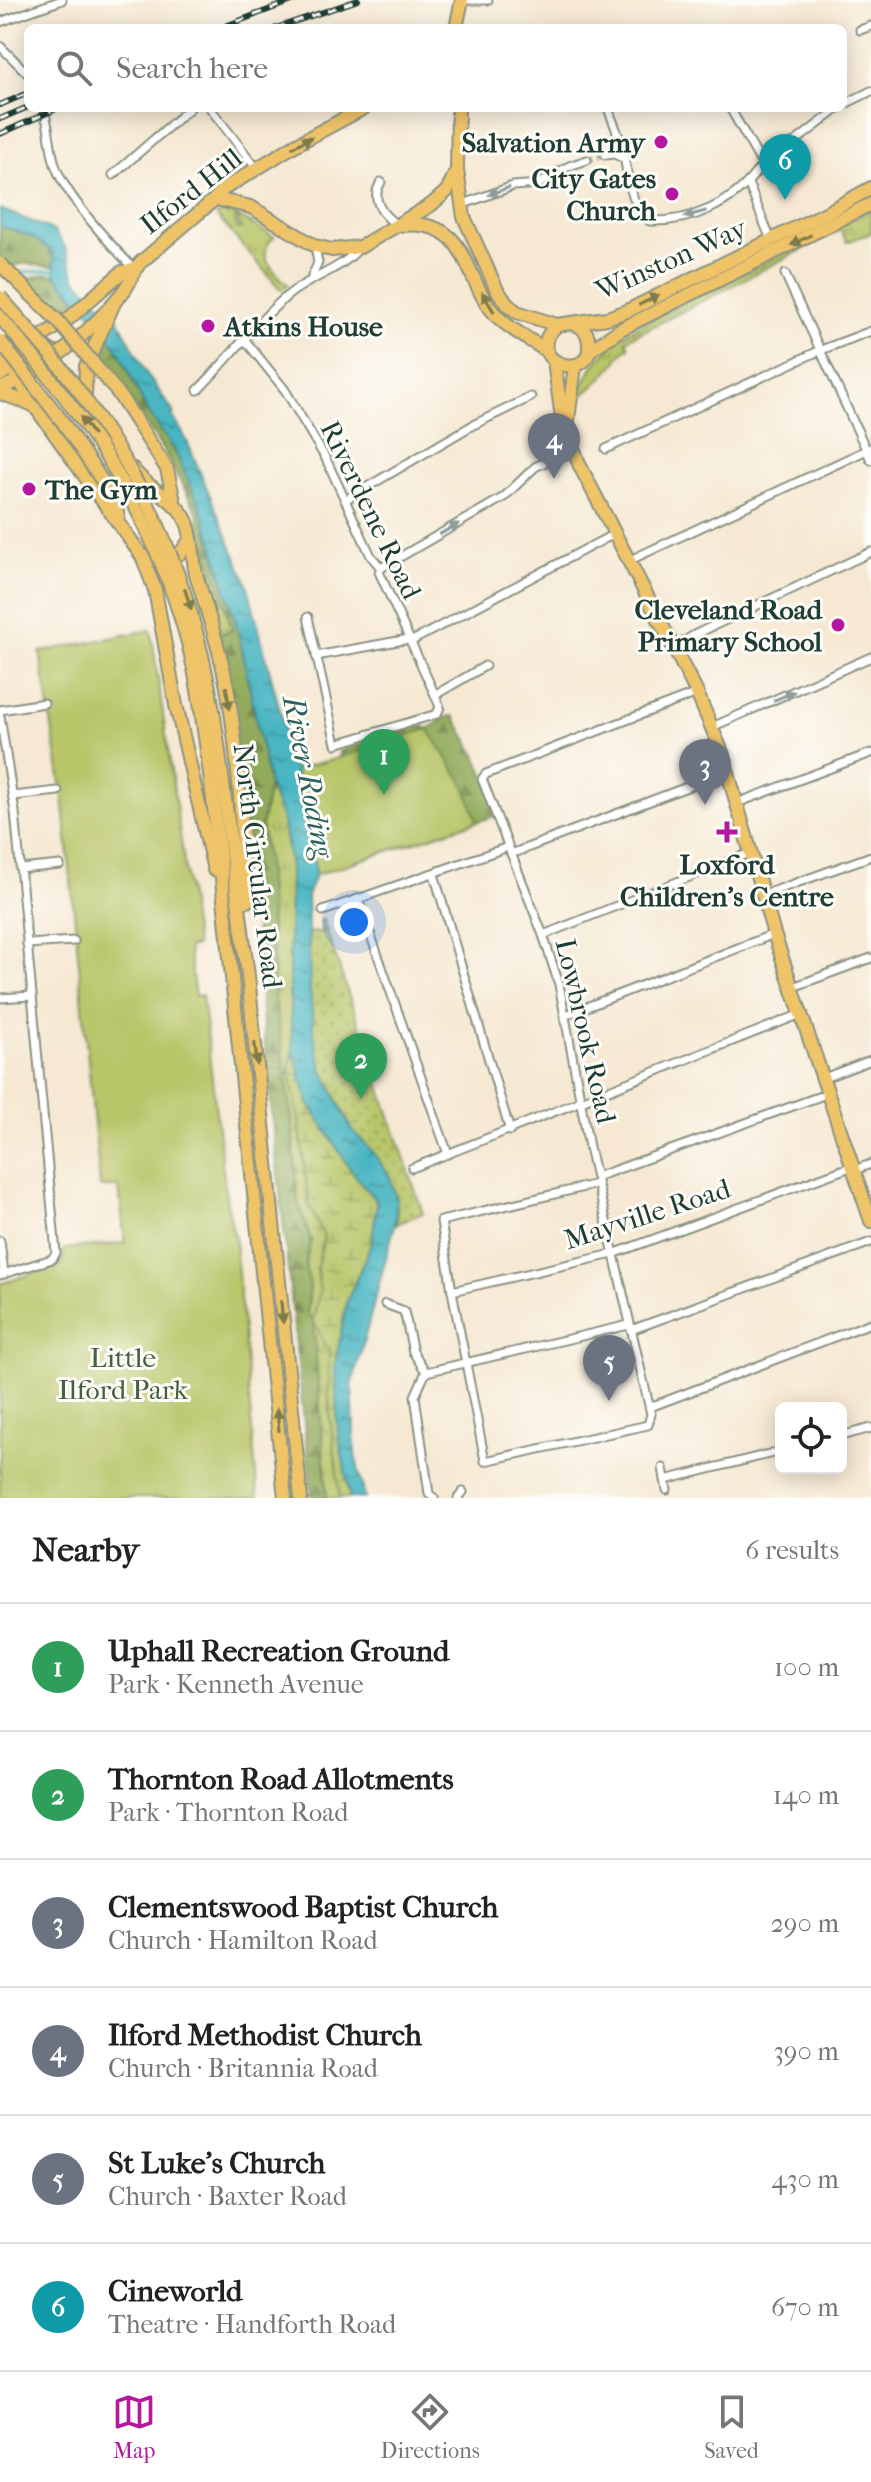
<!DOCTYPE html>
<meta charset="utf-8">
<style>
:root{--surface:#fff;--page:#f6f6f6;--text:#222;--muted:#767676;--line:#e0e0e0;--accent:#b5179e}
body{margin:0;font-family:"IM FELL French Canon",serif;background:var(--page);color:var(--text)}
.controls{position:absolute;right:24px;bottom:24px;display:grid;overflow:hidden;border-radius:12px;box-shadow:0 4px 20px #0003}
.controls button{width:72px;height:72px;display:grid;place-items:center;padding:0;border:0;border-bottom:2px solid var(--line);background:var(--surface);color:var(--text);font:40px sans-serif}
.you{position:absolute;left:354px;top:922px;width:28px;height:28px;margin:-20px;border:6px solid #fff;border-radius:50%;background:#1a73e8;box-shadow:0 0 0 12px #1a73e833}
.badge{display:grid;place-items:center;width:52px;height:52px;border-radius:50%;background:var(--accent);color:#fff;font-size:26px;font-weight:700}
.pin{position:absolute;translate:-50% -66px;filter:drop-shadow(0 2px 4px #0008)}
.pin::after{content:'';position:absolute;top:42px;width:28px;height:24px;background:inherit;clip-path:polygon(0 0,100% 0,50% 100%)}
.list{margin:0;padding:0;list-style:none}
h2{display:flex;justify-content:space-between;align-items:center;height:104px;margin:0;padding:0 32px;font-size:34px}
h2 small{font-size:26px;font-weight:400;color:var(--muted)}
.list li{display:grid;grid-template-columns:52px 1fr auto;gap:24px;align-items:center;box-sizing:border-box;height:128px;padding:0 32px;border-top:2px solid var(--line)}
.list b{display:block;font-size:30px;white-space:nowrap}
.list p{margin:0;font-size:26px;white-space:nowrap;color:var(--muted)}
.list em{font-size:26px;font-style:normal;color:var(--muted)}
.icon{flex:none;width:44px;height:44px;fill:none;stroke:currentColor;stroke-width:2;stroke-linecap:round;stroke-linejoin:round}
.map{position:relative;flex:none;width:871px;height:1498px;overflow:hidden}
.search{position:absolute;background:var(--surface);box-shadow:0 4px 20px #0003;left:24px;right:24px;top:24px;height:88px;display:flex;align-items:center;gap:20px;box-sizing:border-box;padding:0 28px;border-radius:12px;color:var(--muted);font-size:30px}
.sheet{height:872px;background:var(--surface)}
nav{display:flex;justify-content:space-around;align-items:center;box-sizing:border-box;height:112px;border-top:2px solid var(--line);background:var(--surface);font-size:22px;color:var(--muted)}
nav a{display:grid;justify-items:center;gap:4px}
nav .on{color:var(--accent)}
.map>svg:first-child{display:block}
</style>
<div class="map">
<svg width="871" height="1498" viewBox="0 0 871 1498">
<defs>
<pattern id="grass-tufts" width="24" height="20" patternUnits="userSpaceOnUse" patternTransform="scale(2)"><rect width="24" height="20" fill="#b8c567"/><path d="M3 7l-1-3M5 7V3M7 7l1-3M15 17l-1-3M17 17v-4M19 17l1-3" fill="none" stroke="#95a156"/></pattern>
<pattern id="forest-firs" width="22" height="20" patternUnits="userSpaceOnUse" patternTransform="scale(2)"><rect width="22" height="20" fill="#92aa5c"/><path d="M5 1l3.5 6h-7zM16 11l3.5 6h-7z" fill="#778c4d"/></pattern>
<pattern id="wetland-marsh" width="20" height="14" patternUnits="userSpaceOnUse" patternTransform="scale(2)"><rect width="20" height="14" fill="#b8c567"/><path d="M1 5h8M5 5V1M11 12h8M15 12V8" fill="none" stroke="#95a156"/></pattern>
<pattern id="garden-dots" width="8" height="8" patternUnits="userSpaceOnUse" patternTransform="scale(2)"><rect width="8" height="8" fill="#b8c567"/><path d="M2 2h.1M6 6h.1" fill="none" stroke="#95a156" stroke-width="1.8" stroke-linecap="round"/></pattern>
<pattern id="water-ripples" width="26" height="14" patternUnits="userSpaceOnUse" patternTransform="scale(2)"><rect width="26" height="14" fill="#48b6c2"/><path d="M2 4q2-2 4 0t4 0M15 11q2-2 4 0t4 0" fill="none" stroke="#3b959e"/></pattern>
</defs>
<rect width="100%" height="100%" fill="#fdfcf7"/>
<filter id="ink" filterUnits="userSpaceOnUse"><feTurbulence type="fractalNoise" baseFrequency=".0125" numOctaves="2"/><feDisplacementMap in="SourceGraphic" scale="16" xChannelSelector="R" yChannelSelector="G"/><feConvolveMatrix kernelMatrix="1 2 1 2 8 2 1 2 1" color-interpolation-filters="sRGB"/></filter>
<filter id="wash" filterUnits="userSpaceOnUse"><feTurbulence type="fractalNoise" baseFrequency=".006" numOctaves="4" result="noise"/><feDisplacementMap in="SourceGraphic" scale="32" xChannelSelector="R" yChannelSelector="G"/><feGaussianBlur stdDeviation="1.8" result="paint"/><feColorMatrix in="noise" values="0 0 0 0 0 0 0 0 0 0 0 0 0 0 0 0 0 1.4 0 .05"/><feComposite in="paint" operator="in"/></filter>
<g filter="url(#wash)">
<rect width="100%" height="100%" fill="#f6e8d2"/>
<g fill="url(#grass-tufts)" stroke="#6c814e" stroke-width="2">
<path d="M 871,210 L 871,233 L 847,242 L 840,230 L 626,340 L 629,347 C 621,351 621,355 616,362 C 609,371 587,394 578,398 C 585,369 610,344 634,328 Z"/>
<path d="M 226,211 L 227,214 L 238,216 L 235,220 L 238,229 L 241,228 L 238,220 L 240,217 L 274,237 C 254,255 274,271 288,285 L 281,290 L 216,215 Z"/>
<polygon points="200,534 220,587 232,630 218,635 202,573"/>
<polygon points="269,785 282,819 290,868 289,986 293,1051 289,1069 300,1126 309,1204 324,1237 317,1268 320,1291 313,1320 329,1353 329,1405 340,1498 327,1498 313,1320 307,1314 310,1285 305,1266 311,1240 298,1203 292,1121 277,1021 270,945 267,861 261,826"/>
</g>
<g fill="url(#forest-firs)" stroke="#587448" stroke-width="2">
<path d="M 0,226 C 22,233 53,239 55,266 C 39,268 27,259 11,267 L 0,257 Z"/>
<polygon points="47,274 55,275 77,299 58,313 25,279"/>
<polygon points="109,337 120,353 146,409 174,449 200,506 238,630 263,746 269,785 261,826 267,861 275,999 292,1121 298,1203 311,1240 305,1266 310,1286 307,1314 313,1320 327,1498 312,1498 265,1049 247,831 218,635 232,630 220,587 200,534 198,514 166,455 131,401 99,358"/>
<polygon points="454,716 475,753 501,814 315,875 295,769 475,816 465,786 431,733 339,758 339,751 420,725 428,729 446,717"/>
</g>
<polygon fill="url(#wetland-marsh)" stroke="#6c814e" stroke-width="2" points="293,1051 309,1104 351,1170 377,1202 372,1242 347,1301 335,1365 338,1433 350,1498 340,1498 329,1405 329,1353 313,1320 320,1291 317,1268 324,1237 309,1205 300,1126 289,1069"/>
<g fill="#b8c567" stroke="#6c814e" stroke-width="2">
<polygon points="151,630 196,946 188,948 195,996 202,995 227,1203 235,1240 258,1498 0,1498 0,1284 59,1265 63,1261 64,1249 125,1243 119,1187 100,1187 63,796 40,652"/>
<polygon points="428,729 465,786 477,821 315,875 295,769 335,759"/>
</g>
<polygon fill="url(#garden-dots)" stroke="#6c814e" stroke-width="2" points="321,920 323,920 423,1213 397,1224 397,1200 373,1152 352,1130 322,1069 314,1035 310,991 309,933 321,932"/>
<polygon fill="url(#water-ripples)" stroke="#347a7b" stroke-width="2" points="0,209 53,230 65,247 75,278 118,319 148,376 174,413 172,415 186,439 247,583 295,769 315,867 315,875 307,896 310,991 314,1035 322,1069 352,1130 373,1152 390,1177 397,1200 395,1224 352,1385 355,1454 365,1498 350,1498 338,1433 335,1365 347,1301 372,1242 377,1202 351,1170 309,1103 293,1051 289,986 290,868 287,845 282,819 269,785 238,630 212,541 200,506 174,449 146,409 120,353 93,316 55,275 53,252 32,237 0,226"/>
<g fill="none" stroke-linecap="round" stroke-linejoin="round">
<polyline stroke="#48b6c2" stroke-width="3" points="18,274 25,272 58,270"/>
</g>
</g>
<g filter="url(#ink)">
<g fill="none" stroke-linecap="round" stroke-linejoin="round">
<polyline stroke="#cbc6b2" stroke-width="7" stroke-dasharray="7 3.5" stroke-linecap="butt" points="587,160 605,155"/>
<defs>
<g id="minor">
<polyline points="465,0 488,0"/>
<polyline points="0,22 62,0"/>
<polyline points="860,30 871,26"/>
<polyline points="0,46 28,74"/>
<polyline points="843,105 871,91"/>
<path d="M 43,108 C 51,128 49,151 57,170 C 69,200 111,245 134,269"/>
<polyline points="210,108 257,169"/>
<path d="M 608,108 C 612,120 618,132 621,144 C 628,167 628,207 650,221 C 691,222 733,204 757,171 L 839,108"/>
<polyline points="730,108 763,166"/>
<polyline points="605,155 614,154 623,158"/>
<polyline points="113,175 190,108"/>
<path d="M 381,182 C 370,199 382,215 397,225"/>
<polyline points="748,183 771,240"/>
<polyline points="461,205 513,186 539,184 569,166 587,160"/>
<polyline points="785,274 871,460"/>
<polyline points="312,276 318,263 315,246"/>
<polyline points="245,340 285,390 326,459 371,556 381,568"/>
<path d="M 198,390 C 228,360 254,324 287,296 C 308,278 341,270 358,249"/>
<polyline points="606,449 821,350 871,331"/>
<polyline points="345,500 473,425 531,397"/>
<polyline points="628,561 871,448"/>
<polyline points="381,568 504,497 535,467 573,448"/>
<polyline points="308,617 336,744 437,714 440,707 435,695 379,572 381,568"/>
<polyline points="410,642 614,534"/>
<polyline points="674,647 696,634 871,552"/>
<polyline points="316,656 409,639"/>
<polyline points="435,695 485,666"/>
<polyline points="0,710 44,703"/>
<polyline points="0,716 15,812 56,1253 52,1259 0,1275"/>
<polyline points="712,727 871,657"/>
<polyline points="13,796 58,791"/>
<polyline points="737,803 871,753"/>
<polyline points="511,854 729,771"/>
<polyline points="20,869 60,865"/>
<polyline points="434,874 510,1131"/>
<polyline points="763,895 871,856"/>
<polyline points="358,899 448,1154"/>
<polyline points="323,911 508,847"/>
<polyline points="543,935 750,853"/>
<polyline points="27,944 74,941"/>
<polyline points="793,987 871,958"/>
<polyline points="0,998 32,996"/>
<polyline points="566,1015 774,934"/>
<polyline points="824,1078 871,1060"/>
<polyline points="412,1168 801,1014"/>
<polyline points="854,1170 871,1164"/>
<polyline points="596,1177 829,1093"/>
<polyline points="597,1184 441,1221 452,1291 485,1461 648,1425 651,1414 589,1147 559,984 543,935 482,779 486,774 697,693"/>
<polyline points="0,1241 4,1274"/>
<polyline points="452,1291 613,1254 853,1166"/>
<polyline points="385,1304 404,1311 413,1352 426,1372"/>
<polyline points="631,1330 871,1242"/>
<polyline points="650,1407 871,1323"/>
<polyline points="841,1436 871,1428"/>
<polyline points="663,1468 667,1490"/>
<polyline points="665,1480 781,1451"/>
<polyline points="434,1498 429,1494 415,1396 426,1372 629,1325"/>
<polyline points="458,1498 463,1492"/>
</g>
<g id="primary">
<polyline points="456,28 462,0"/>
<polyline points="457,170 464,217 497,290 508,305 517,312 557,325"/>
<polyline points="215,199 251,207 315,246 332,250 360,247 431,205 447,191 457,170 458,108"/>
<path d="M 403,225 C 471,218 462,280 497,316 C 510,330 531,340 547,351"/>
<path d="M 575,324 C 583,327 589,334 589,344 C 592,386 518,360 557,325 L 607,318 L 627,311 L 826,213 L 871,188"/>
<polyline points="589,351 621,329 871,204"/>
<polyline points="554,361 562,418 580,466 697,693 722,752 774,934 871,1221"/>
<polyline points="0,364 67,320 122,272 134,269"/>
<path d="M 0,389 C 47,369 90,333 122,293 C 131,283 132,271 141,262 L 215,199 L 222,190 L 295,145 L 364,108"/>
<polyline points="567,428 575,365"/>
</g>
<g id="trunk">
<polyline points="9,363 34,405 142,556 155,590 176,705 214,870"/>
<polyline points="0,375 37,350 46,348 52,352"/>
<polyline points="0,393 34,405"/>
<polyline points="118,393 167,469 175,506"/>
<polyline points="85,395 86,366 114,303"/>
<path d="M 133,469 C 147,489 176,498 186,520 C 193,534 192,557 196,574 C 207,611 220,648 227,687 C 240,757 241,830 247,901"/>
<polyline points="105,485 114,501 118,517"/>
<path d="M 142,556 C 164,565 178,561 189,541"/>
<polyline points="219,753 248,976 301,1498"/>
<polyline points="208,758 219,850 285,1498"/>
</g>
</defs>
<use href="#minor" stroke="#8a9283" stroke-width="11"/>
<use href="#primary" stroke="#8a9283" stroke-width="16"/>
<use href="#trunk" stroke="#8a9283" stroke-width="16"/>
<use href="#minor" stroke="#fff" stroke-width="7"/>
<use href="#primary" stroke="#efc469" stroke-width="12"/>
<use href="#trunk" stroke="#efc469" stroke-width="12"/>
<defs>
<g id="rail">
<polyline points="220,28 295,0"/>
<polyline points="276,28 358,0"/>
<polyline points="0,105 28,93"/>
<polyline points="0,119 28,107"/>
<polyline points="0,134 58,108"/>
</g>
</defs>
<use href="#rail" stroke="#1f3d34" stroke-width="6"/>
<use href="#rail" stroke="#fdfcf7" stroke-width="3" stroke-dasharray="9" stroke-linecap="butt"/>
<defs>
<g id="trunk-bridge">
<polyline points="0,264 58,321 118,393"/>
<path d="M 0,297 C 31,332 63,367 89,405 C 164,512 204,624 219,753"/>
<path d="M 0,317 C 86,417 148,503 185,632 C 197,673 202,716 208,758"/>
<polyline points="0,341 62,421 105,485"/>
</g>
</defs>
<use href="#trunk-bridge" stroke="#8a9283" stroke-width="16" stroke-linecap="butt"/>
<use href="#trunk-bridge" stroke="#efc469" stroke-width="12"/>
</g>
<defs><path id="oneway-solid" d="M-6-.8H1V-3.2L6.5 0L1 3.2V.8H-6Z" transform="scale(2)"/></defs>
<g fill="#7d7a4c">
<use href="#oneway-solid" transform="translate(302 142) rotate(-29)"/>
<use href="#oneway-solid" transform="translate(801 240) rotate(153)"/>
<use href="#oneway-solid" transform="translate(649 300) rotate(-27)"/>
<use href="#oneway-solid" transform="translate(488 302) rotate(-121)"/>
<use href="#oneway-solid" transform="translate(87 426) rotate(-125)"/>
<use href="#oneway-solid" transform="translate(188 599) rotate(72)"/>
<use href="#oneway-solid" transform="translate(228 698) rotate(81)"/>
<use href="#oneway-solid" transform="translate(256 1054) rotate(84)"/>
<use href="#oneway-solid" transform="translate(282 1312) rotate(84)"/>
<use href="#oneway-solid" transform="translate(278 1420) rotate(-95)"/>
</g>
<g fill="#8f9e9a">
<use href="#oneway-solid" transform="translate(499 191) rotate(160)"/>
<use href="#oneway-solid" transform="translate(695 214) rotate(164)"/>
<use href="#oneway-solid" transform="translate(449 529) rotate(-30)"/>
<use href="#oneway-solid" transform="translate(784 696) rotate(-23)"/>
</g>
</g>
<g fill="#b5179e" stroke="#fdfcf7" stroke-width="3">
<circle cx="661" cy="142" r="8"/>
<circle cx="672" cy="194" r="8"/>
<circle cx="208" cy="326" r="8"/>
<circle cx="29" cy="489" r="8"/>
<circle cx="838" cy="625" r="8"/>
<path d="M723 820h8v8h8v8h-8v8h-8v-8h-8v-8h8z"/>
</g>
<g text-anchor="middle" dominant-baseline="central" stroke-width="6" stroke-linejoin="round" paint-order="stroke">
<g font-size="28" font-weight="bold" fill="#1f3d34" stroke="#fdfcf7" text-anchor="end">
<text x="645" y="142">Salvation Army</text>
<text x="656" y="178">City Gates<tspan x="656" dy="32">Church</tspan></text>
<text x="224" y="326" text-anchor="start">Atkins House</text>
<text x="45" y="489" text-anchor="start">The Gym</text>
<text x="822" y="609">Cleveland Road<tspan x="822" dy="32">Primary School</tspan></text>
<text x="727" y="864" text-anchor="middle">Loxford<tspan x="727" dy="32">Children's Centre</tspan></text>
</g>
<g font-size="28" fill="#1f3d34" stroke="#fdfcf7">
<text transform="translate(191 191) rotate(-38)">Ilford Hill</text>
<text transform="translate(671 259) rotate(-24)">Winston Way</text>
<text transform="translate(371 510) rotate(64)">Riverdene Road</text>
<text transform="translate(258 866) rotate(83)">North Circular Road</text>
<text transform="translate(586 1031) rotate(77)">Lowbrook Road</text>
<text transform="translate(647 1214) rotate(-18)">Mayville Road</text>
</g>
<g font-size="28" fill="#455f41" stroke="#fdfcf7">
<text x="123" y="1357">Little<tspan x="123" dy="32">Ilford Park</tspan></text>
</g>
<g font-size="30" font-style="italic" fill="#2b615f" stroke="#fdfcf7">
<text transform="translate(308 777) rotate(79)">River Roding</text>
</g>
</g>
</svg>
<div class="controls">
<button><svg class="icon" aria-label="locate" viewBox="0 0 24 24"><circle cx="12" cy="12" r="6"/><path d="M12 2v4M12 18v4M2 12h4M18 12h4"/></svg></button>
</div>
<div class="you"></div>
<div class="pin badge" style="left:384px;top:795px;background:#2e9e5b">1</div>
<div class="pin badge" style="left:361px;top:1099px;background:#2e9e5b">2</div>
<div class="pin badge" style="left:705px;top:805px;background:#6b7280">3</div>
<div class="pin badge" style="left:554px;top:479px;background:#6b7280">4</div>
<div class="pin badge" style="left:609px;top:1401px;background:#6b7280">5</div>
<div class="pin badge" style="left:785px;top:200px;background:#0f9aa8">6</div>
<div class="search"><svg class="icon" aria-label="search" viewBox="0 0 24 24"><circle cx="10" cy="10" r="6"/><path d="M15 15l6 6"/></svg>Search here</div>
</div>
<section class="sheet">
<h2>Nearby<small>6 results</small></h2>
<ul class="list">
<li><span class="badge" style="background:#2e9e5b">1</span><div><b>Uphall Recreation Ground</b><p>Park · Kenneth Avenue</p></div><em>100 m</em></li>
<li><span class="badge" style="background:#2e9e5b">2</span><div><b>Thornton Road Allotments</b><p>Park · Thornton Road</p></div><em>140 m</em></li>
<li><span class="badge" style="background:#6b7280">3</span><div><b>Clementswood Baptist Church</b><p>Church · Hamilton Road</p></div><em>290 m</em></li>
<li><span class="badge" style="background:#6b7280">4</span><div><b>Ilford Methodist Church</b><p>Church · Britannia Road</p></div><em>390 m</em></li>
<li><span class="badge" style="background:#6b7280">5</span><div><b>St Luke's Church</b><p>Church · Baxter Road</p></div><em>430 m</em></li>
<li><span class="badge" style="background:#0f9aa8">6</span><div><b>Cineworld</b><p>Theatre · Handforth Road</p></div><em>670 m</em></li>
</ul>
</section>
<nav>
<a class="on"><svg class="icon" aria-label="map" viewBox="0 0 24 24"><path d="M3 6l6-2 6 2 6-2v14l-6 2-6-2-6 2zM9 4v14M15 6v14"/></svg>Map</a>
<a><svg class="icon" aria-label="directions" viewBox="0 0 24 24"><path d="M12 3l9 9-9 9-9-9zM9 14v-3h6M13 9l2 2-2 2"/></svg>Directions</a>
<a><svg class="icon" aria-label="saved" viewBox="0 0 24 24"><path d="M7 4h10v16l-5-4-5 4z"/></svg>Saved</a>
</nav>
